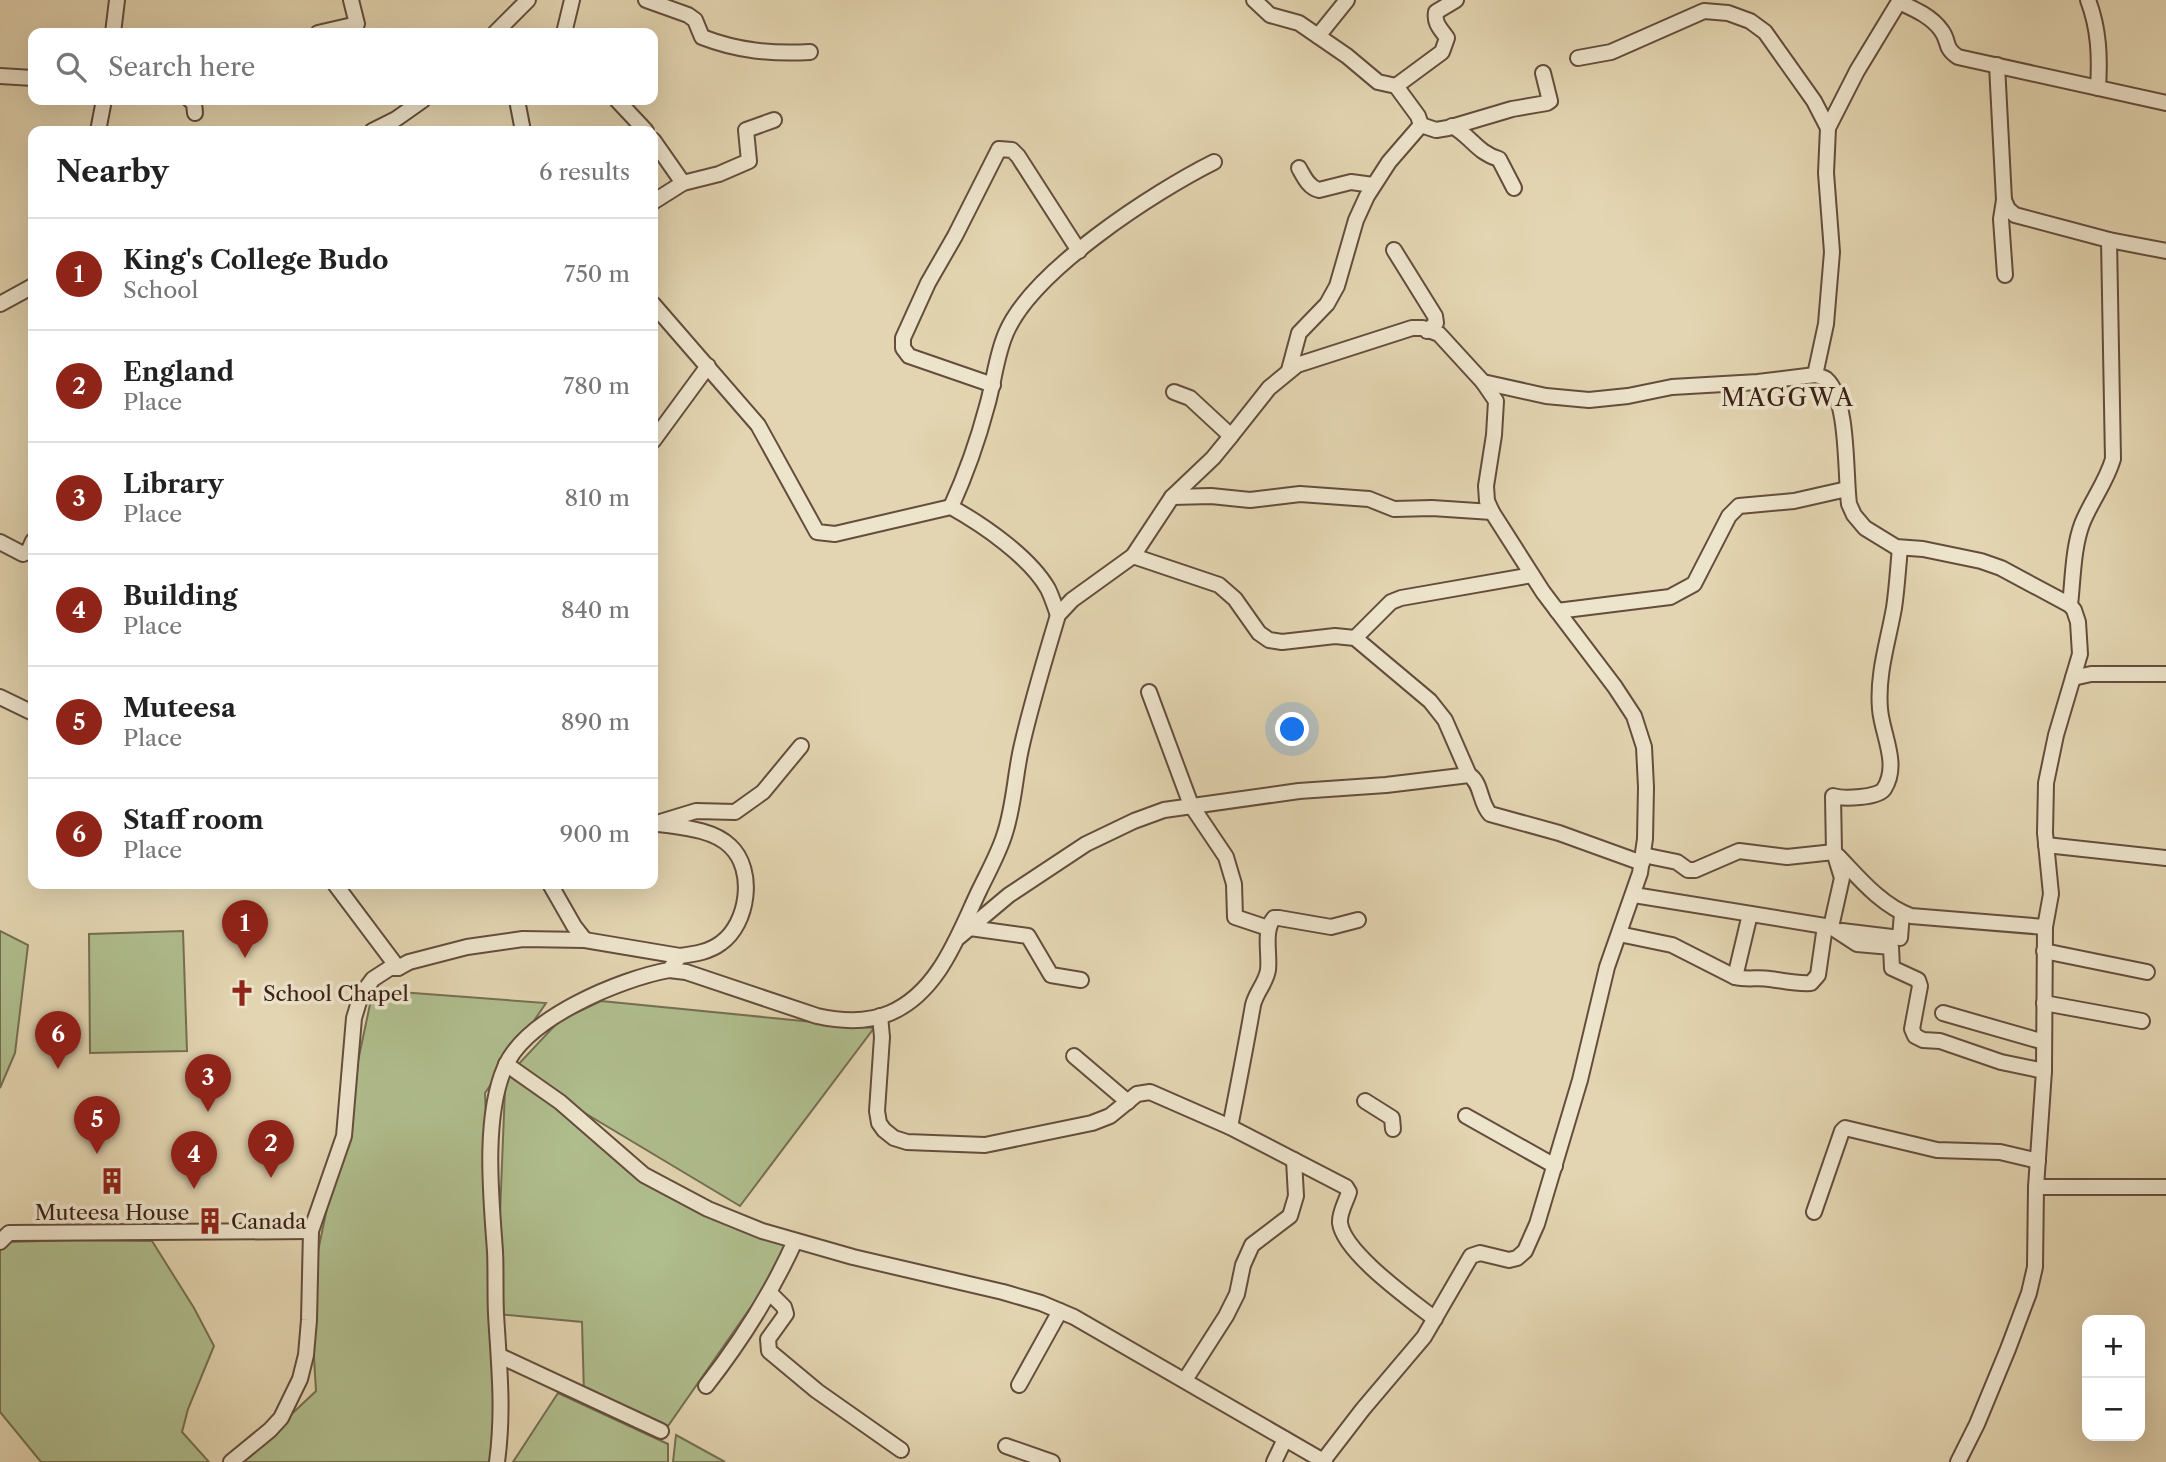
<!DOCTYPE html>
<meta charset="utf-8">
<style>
:root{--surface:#fff;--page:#f6f6f6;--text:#222;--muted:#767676;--line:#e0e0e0;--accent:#8f2418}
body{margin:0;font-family:"Libre Caslon Text",serif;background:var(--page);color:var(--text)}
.controls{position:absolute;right:21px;bottom:21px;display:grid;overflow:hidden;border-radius:14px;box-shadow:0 7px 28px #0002}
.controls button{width:63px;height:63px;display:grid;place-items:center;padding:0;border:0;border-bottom:2px solid var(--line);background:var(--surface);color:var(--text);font:35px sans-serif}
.you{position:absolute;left:1293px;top:730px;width:24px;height:24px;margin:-18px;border:5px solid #fff;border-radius:50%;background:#1a73e8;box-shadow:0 0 0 10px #1a73e833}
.badge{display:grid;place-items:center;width:46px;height:46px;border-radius:50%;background:var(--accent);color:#fff;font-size:23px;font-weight:700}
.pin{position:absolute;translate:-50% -58px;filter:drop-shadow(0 2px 4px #0008)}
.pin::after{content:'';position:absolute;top:37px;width:24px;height:21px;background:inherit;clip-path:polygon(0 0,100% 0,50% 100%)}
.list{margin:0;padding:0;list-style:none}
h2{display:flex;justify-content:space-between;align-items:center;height:91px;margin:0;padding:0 28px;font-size:30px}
h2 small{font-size:23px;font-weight:400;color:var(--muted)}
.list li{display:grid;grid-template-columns:46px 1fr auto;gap:21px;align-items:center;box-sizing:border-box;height:112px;padding:0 28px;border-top:2px solid var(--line)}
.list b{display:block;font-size:26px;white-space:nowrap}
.list p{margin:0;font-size:23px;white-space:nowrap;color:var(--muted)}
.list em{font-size:23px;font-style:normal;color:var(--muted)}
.icon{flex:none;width:38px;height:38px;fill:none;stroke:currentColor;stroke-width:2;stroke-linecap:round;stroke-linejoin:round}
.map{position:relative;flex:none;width:2166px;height:1462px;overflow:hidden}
.search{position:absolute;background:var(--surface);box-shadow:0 7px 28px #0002;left:28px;top:28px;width:630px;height:77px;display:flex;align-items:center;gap:18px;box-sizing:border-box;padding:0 24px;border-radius:14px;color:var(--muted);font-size:26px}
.panel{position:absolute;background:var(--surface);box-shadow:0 7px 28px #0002;left:28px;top:126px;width:630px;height:763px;border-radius:14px}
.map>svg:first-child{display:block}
</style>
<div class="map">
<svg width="2166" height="1462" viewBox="0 0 2166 1462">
<rect width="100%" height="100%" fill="#e3d5b1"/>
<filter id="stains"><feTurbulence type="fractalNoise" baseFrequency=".00286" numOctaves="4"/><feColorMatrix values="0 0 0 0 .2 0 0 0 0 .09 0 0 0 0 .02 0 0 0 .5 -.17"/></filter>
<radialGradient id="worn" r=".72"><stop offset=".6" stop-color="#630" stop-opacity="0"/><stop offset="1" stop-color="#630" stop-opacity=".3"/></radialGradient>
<g fill="#b0be8e" stroke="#756f52" stroke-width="2">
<polygon points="0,931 28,945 15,1053 0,1088"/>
<polygon points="183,931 187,1051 90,1053 89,934"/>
<polygon points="373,990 546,1003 485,1093 499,1442 493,1462 241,1462 316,1391 310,1289"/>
<polygon points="601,1001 874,1028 740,1206 513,1070 559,1021"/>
<polygon points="506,1064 627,1170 792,1248 668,1426 584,1395 582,1322 496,1314"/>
<polygon points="75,1240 152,1241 194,1308 214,1346 188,1409 182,1432 209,1462 41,1462 0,1412 0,1245 9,1242"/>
<polygon points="558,1393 668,1444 668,1462 513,1462"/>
<polygon points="676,1435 725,1462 673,1462"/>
</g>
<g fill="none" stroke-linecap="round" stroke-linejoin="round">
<defs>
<g id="minor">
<path d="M 646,0 L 688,15 L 695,20 L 702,37 C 738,51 771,54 810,52"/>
<polyline points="1254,0 1270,15 1299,23 1347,56 1378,82 1396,86 1418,116 1421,125"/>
<path d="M 1900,0 L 1857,71 L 1828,128 L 1826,173 L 1832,252 L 1826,324 L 1815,375 C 1819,376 1823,377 1826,379 C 1849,399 1845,474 1849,504 L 1854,515 L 1865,528 L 1896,547 L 1923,549 L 1981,561 L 2001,568 L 2070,605"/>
<path d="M 2088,0 C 2099,29 2100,57 2098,88"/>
<path d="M 1899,2 C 1914,9 1931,16 1941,30 C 1950,41 1943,47 1958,57 L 2166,103"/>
<polyline points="113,33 117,0"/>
<polyline points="318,33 357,24 351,0"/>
<polyline points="495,33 528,0"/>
<polyline points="564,33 572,0"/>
<polyline points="1318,36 1347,0"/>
<polyline points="1578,58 1611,52 1704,11 1728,13 1750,21 1765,32 1814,101 1828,128"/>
<polyline points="1997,65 2004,200 2008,209 2015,215 2109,240 2166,251"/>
<polyline points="0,76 33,78"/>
<path d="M 1396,86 L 1442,52 L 1447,38 C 1441,29 1434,24 1436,12 L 1456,0"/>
<polyline points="190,100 194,103 195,113"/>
<polyline points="517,100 523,131"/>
<polyline points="617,100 646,131"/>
<polyline points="1421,125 1436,130 1448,128 1512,109 1547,103 1550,101 1543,73"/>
<path d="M 1452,126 C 1471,136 1476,152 1499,159 L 1514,188"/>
<polyline points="98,131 104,100"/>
<polyline points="372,131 396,119 423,100"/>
<polyline points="653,140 683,183"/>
<path d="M 1299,168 C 1304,177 1309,188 1319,190 L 1351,182 L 1373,185"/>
<polyline points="2004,200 2001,219 2005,275"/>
<polyline points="653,202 683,183 719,174 749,161 746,130 774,120"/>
<polyline points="1394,250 1435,316 1436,323 1427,331"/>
<polyline points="0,304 33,286"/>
<path d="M 653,304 L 758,425 L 817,532 L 835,534 L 951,507 C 983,525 1030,557 1048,589 C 1052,597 1055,607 1058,615"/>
<polyline points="1289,370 1299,333 1327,304 1337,286 1356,220 1367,196 1389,162 1421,125"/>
<polyline points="993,385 909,356 903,348 903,338 928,283 955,236 999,149 1012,150 1018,156 1079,251"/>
<polyline points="1174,392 1190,398 1231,436 1269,388 1297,365 1412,328 1423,328 1439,334 1483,382 1546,396 1589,400 1628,396 1672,387 1758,382 1815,375"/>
<polyline points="653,441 708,366"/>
<polyline points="1172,497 1211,496 1250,500 1300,494 1369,499 1394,509 1432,508 1492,512"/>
<path d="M 951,507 C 966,474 978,440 987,406 C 994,382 996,356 1006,333 C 1032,271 1154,192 1214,162"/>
<polyline points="0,542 23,554 28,552 33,541"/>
<polyline points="1133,556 1219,585 1235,599 1259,633 1269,640 1282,642 1335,636 1355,638 1430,701 1445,720 1469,775"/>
<polyline points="1557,611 1670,597 1694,584 1729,516 1739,506 1794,501 1847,489"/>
<polyline points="1355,638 1391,602 1401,598 1532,575"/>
<polyline points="2073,678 2091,674 2166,674"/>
<polyline points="1149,692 1191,805 1226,857 1234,884 1235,917 1268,928"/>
<polyline points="0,697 33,713"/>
<polyline points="660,822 696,811 735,812 763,792 801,746"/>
<polyline points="2046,845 2166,858"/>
<polyline points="1643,855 1677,862 1688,870 1695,870 1739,851 1787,857 1834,852"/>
<path d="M 1838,856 C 1859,878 1882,906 1911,916 L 2045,927"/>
<polyline points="335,884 398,968"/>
<polyline points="550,884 574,926 585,940"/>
<polyline points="1634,895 1831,927 1857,944 1891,947 1892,968 1918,980 1920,986 1912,1029 1915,1036 1923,1040 1940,1041 2001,1062 2044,1071"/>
<path d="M 1831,927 L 1842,878 L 1834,852 L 1833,796 C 1843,799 1878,798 1884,789 C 1900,764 1882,735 1880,709 C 1877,674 1888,642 1894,608 C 1897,588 1898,568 1900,548"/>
<polyline points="970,928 1028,936 1051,975 1081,980"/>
<polyline points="1842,931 1900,938 1902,913"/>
<path d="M 1619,934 L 1672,945 L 1735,977 C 1747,980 1758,977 1770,979 C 1785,981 1797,984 1811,983 L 1818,975 L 1825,926"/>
<path d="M 959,937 L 1009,895 L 1086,844 L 1134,821 L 1164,810 L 1299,791 L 1386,785 L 1469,775 C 1482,783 1479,802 1490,814 L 1559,833 L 1642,863"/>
<polyline points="2044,951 2147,972"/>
<path d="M 669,970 L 686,972 L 817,1016 C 840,1021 867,1023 890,1013 C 939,992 958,935 979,891 C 988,872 999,853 1005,833 C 1014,805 1015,776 1021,749 C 1031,704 1045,659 1058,615 L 1072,600 L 1133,556 L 1172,497 L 1213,458 L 1231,436"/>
<polyline points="1735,977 1750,914"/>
<polyline points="2044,1003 2142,1021"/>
<polyline points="1943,1013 2044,1042"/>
<path d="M 880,1016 L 882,1037 L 877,1111 L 879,1123 L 884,1130 L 894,1138 L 907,1142 L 985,1145 L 1092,1123 L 1110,1116 L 1137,1094 L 1150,1092 L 1230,1127 L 1346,1187 L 1349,1192 C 1346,1202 1339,1213 1340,1223 C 1344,1253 1411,1300 1435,1319"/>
<polyline points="1074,1056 1128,1102"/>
<polyline points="506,1064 560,1102 644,1175 708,1209 762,1231 853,1257 1003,1292 1041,1303 1074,1317 1325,1462"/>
<polyline points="1365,1101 1392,1118 1393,1129"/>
<polyline points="1466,1116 1555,1166"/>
<path d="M 1230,1127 C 1238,1086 1246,1046 1253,1005 C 1256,992 1266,983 1268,970 C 1270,954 1263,931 1274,918 L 1279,918 L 1331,927 L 1358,920"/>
<polyline points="2036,1187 2166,1187"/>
<polyline points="1814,1212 1842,1131 1845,1128 1937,1150 2000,1152 2038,1161"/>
<polyline points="0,1242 9,1233 311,1231"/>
<polyline points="770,1293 784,1307 786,1314 768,1339 769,1351 817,1391 901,1450"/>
<polyline points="500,1356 661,1431"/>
<polyline points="1185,1380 1226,1316 1237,1294 1243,1265 1252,1245 1290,1216 1296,1196 1294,1160"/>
<polyline points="1019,1385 1060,1311"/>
<path d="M 706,1386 C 742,1340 771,1294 795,1241"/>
<polyline points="1006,1446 1052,1462"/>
<polyline points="1323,1461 1363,1409 1424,1337 1471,1256 1480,1253 1509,1260 1517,1258 1525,1251 1537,1224 1580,1080 1607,967 1640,873 1645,839 1646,787 1644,747 1634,716 1615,687 1543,592 1492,512 1487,501 1486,486 1494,435 1496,401 1483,382"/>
<polyline points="231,1462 270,1430 281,1418 300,1379 306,1355 309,1320 311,1231 344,1136 354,1018 361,995 373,979 390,968 398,968 409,962 467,947 523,939 585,940 680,956"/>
<path d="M 497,1462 C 504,1410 499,1366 496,1314 C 495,1293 496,1272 495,1251 C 491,1196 483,1117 505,1067 C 526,1018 620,979 669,970 L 680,956 C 695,954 709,952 721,943 C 748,924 756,870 730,846 C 712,828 677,827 653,823"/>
<polyline points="1274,1462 1285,1439"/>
<path d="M 1958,1462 L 1977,1424 L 2008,1349 L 2029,1293 L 2035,1267 L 2036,1187 L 2044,1071 L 2045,927 L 2051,894 L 2045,833 L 2046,783 L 2056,735 L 2080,654 L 2078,622 L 2074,610 L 2070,605 C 2073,579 2073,548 2082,524 C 2091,501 2106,483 2113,459 L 2109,240"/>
</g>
</defs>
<use href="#minor" stroke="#644d3d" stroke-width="18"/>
<use href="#minor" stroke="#ede4cc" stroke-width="14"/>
</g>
<defs>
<symbol id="church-bare" viewBox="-9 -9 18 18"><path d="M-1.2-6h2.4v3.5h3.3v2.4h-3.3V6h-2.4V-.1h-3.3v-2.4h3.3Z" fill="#8f2418" stroke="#ede4cc" stroke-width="2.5" paint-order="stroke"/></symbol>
<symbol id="building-bare" viewBox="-9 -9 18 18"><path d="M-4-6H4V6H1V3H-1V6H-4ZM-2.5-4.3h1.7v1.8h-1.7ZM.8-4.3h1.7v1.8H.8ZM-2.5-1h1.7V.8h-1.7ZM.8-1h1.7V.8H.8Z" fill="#8f2418" stroke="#ede4cc" stroke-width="2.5" paint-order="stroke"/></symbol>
</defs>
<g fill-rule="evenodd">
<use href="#church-bare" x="223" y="974" width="38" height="38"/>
<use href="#building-bare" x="93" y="1162" width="38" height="38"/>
<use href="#building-bare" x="191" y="1202" width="38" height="38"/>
</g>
<g text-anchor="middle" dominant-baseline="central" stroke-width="7" stroke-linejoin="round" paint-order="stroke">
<g font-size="21" fill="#3a2016" stroke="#ede4cc" text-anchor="start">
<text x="263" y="993">School Chapel</text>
<text x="112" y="1212" text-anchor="middle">Muteesa House</text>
<text x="231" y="1221">Canada</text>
</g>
<g font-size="24" letter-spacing="2" fill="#3a2016" stroke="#ede4cc">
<text x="1788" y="397">MAGGWA</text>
</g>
</g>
<rect width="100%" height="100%" filter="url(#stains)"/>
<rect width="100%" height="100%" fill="url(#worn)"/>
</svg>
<div class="controls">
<button>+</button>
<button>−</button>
</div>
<div class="you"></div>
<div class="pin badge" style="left:245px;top:958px">1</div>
<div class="pin badge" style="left:271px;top:1178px">2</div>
<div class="pin badge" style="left:208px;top:1112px">3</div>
<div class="pin badge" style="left:194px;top:1189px">4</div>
<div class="pin badge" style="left:97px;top:1154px">5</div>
<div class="pin badge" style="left:58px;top:1069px">6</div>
<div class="search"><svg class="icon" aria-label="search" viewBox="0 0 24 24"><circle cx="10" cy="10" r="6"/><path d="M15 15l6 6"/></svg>Search here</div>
<section class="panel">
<h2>Nearby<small>6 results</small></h2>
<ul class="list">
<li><span class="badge">1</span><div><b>King's College Budo</b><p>School</p></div><em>750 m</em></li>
<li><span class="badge">2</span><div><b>England</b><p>Place</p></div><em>780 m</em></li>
<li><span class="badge">3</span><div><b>Library</b><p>Place</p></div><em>810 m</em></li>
<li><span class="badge">4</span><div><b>Building</b><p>Place</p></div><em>840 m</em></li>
<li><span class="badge">5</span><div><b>Muteesa</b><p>Place</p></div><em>890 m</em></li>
<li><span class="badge">6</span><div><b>Staff room</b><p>Place</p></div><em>900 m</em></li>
</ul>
</section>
</div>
